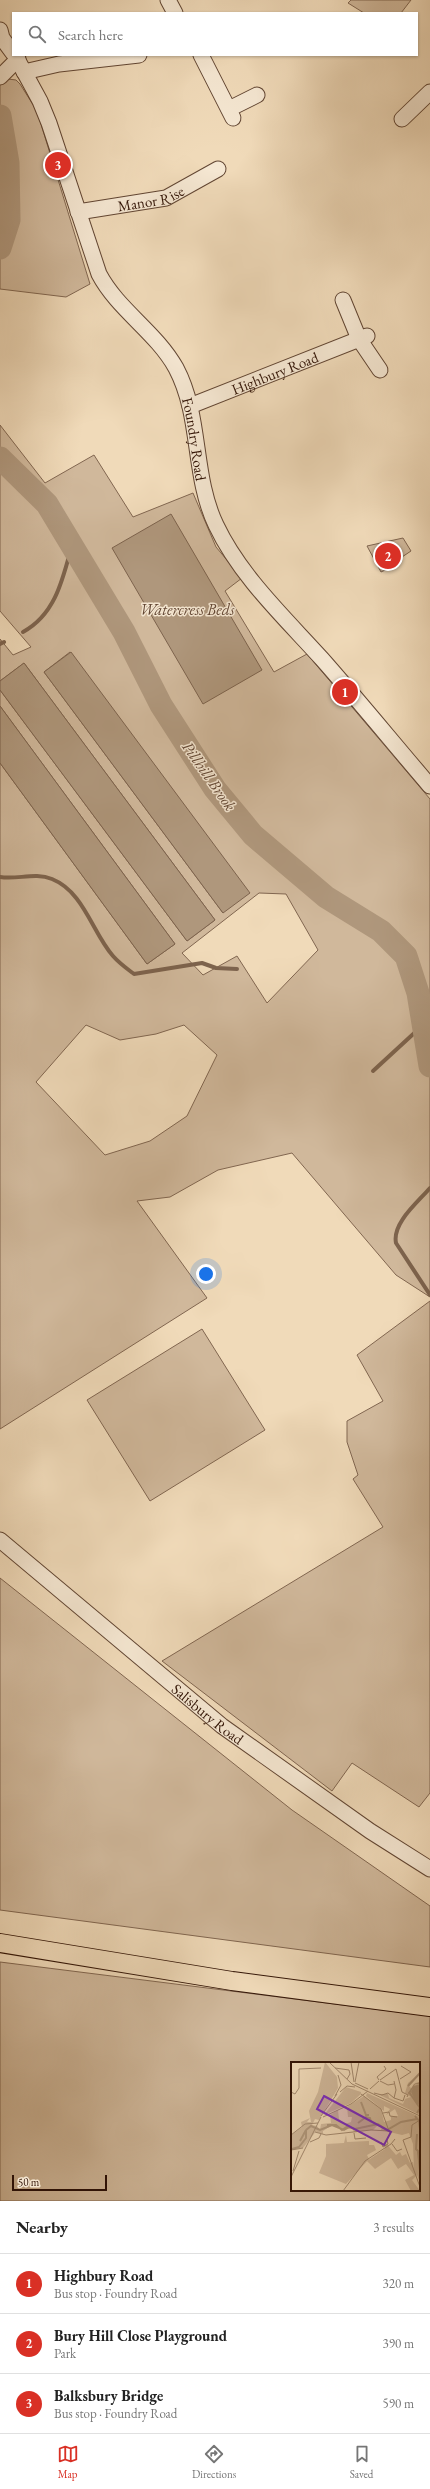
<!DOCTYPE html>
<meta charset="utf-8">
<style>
:root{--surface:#fff;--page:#f6f6f6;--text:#222;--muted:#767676;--line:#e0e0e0;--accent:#d93025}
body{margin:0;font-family:"EB Garamond",serif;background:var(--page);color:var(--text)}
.scale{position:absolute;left:12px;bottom:10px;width:95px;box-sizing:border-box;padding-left:4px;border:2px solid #321406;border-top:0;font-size:11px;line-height:14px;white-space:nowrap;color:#321406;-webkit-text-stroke:3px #f5e7d2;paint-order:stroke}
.you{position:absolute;left:206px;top:1274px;width:14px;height:14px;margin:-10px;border:3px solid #fff;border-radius:50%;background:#1a73e8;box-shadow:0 0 0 6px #1a73e833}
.badge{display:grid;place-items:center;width:26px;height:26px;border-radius:50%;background:var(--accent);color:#fff;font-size:13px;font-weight:700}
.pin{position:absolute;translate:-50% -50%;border:2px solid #fff;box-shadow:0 1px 4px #0006}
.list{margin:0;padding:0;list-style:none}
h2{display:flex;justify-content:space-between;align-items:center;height:52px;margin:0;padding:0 16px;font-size:17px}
h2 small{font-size:13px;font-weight:400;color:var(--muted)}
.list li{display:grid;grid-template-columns:26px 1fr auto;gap:12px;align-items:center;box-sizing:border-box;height:60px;padding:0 16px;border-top:1px solid var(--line)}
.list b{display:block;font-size:15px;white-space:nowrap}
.list p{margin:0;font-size:13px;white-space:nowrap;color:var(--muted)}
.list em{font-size:13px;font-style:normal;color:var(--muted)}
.icon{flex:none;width:22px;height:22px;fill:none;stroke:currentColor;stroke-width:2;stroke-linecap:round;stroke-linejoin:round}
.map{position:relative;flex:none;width:430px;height:2201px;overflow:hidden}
.search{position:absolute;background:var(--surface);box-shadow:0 1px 3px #0004;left:12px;right:12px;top:12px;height:44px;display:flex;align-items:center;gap:10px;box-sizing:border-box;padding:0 14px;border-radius:0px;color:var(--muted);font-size:15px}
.sheet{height:232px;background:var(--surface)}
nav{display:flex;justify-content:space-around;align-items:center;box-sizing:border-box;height:56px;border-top:1px solid var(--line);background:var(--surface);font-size:11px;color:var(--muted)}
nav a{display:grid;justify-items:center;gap:2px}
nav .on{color:var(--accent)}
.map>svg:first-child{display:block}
</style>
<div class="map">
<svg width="430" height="2201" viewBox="0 0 430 2201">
<rect width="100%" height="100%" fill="#f0dab9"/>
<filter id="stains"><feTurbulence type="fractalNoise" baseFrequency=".005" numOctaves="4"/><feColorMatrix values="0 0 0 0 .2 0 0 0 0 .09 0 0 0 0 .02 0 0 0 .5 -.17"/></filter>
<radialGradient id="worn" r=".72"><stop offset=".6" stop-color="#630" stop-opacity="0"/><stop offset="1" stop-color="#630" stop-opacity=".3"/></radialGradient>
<g fill="#d0b89b" stroke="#816650" fill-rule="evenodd">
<polygon points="351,0 411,0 401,13 364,13 348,3"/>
<polygon points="8,79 16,80 20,84 37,111 90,284 66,297 0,289 0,83"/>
<path d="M 0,425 L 45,483 L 94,455 L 133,517 L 193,493 L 216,547 L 242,578 L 225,591 L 274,672 L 307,654 L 430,799 L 430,1297 L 396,1275 L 292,1153 L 218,1170 L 170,1197 L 137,1201 L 207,1298 L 0,1429 L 0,763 L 147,964 L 175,944 L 0,706 L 0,690 L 187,941 L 215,920 L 24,663 L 0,681 L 0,639 L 13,655 L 31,647 L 0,611 ZM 70,652 L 223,913 L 44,672 ZM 259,893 L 286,894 L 318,950 L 267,1003 L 237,956 L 203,975 L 182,953 ZM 86,1025 L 120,1040 L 156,1034 L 184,1025 L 217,1055 L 187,1116 L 150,1141 L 105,1155 L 36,1082 Z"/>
<polygon points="403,538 411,551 396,561 398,564 381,572 367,546"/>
<polygon points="430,1301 430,1793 419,1807 352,1763 332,1791 162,1661 383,1527 353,1479 358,1475 347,1442 347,1421 383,1401 357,1355"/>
<polygon points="202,1329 265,1430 150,1501 87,1400"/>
<polygon points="0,1578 292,1810 430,1906 430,1967 0,1910"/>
<path d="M 0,1962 L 430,2016 L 430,2201 L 0,2201 ZM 292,2063 L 419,2063 L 419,2190 L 292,2190 Z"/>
</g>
<g fill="#af977c" stroke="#7d634d">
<polygon points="171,514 262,670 203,704 112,548"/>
<polygon points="71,652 250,893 223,913 44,672"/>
<polygon points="24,663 215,920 187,941 0,690 0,681"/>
<polygon points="0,706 175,944 147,964 0,763"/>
</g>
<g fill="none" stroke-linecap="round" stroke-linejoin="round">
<g stroke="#7d634d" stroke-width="4">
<path d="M 23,632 C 56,614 63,578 72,545"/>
<polyline points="0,644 4,642"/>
<path d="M 0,877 C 17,880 35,872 52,879 C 84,892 92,932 113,956 C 119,963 126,968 134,974 L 202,963 L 216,968 L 237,969"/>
<polyline points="373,1071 423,1025"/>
<path d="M 430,1188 C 418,1202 392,1223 396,1243 L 430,1295"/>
</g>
<g stroke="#af977c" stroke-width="23">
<polyline points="0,116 8,163 9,220 0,248"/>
<polyline points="0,458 47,504 124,632 161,705 215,789 253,835 326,897 381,931 406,956 418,993 430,1066"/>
</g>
<defs>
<g id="minor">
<polyline points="168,0 175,13"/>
<polyline points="0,30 2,38 13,53"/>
<path id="s1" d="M 15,55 L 40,101 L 49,123 L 99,274 C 118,310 156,332 176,368 C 202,417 192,475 216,525 C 240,576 285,618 322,659 C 359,701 394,744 430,786"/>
<polyline points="201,55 233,118"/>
<polyline points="24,72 59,64 139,55"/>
<polyline points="0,77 18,59"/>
<polyline points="229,109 257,95"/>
<polyline points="402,119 430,92"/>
<path id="s2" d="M 78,212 L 166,198 L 218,169"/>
<polyline points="343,300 359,339 380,370"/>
<path id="s3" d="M 190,406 L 367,336"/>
<path id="s4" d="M 0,1540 L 222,1726 L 370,1831 L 430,1869"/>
</g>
<polyline id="major" points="0,1943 232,1981 430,2007"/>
</defs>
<use href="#minor" stroke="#624633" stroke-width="17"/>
<use href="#major" stroke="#321406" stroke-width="20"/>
<use href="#minor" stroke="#f5e7d2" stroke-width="15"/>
<use href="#major" stroke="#f0dab9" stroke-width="18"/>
</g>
<g text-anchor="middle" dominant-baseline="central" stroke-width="3" stroke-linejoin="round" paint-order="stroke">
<g font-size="15" fill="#321406" stroke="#f5e7d2">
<text stroke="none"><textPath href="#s2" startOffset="74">Manor Rise</textPath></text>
<text stroke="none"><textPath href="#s3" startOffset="91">Highbury Road</textPath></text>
<text stroke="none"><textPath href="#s1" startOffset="431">Foundry Road</textPath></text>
<text stroke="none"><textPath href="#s4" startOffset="271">Salisbury Road</textPath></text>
</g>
<g font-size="16" font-style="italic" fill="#644835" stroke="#f5e7d2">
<text x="187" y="609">Watercress Beds</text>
<text transform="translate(209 776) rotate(55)">Pillhill Brook</text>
</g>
</g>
<g transform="translate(291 2062)">
<rect width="129" height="129" fill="#f0dab9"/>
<path d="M 34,0 L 46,15 L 47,26 L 28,58 L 24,57 L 21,63 L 26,64 L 29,68 L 30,62 L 40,61 L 39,53 L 47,48 L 48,57 L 54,62 L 60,60 L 61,55 L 57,55 L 56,45 L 73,34 L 90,47 L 93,60 L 100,58 L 100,54 L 107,54 L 104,47 L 95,53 L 99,47 L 93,44 L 93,49 L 75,34 L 76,31 L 129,55 L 129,121 L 126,113 L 121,118 L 129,129 L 120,129 L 114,118 L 123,113 L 115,102 L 107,107 L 100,96 L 84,107 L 76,99 L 94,87 L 94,80 L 105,93 L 109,90 L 111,94 L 115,92 L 119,101 L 122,100 L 123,108 L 122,82 L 118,71 L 111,73 L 90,68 L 91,65 L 87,63 L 82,68 L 63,70 L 61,66 L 53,68 L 41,63 L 32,69 L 32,72 L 25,70 L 26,68 L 12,86 L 0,87 L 0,73 L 11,65 L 10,60 L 19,56 L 16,60 L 20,60 L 18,49 L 27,30 ZM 129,11 L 118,24 L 121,27 L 124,21 L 129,20 L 129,53 L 87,32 L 97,32 L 98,36 L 112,42 L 114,37 L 120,35 L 114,31 L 117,21 ZM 55,25 L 70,30 L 70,32 L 60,41 L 33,53 ZM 55,73 L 56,80 L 78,79 L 78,83 L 83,83 L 85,88 L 76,93 L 78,97 L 55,122 L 28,111 L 35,94 L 35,82 L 53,81 Z" fill="#d0b89b"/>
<path d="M 129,20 L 128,22 L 124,22 L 123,24 L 129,22 L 128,42 L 126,43 L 120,30 L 122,26 L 118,33 L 117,31 L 123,22 Z" fill="#af977c"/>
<path fill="none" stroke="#af977c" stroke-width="2" d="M 117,24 L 129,11M 118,30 L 129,46 L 126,51M 70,40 L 75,53 L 78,53M 124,54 L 128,59 L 129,67M 67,61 L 75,55 L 79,56 L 80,60M 36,63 L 45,63 L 51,68 L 57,64M 15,68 L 20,64 L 29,68 L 41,63 L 53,68 L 58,65 L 64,67 L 87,62 L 96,68 L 110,60 L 126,57M 126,72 L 125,87 L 129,91M 9,79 L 15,68M 1,87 L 8,85 L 15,76 L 15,68M 127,90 L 129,109"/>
<path fill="none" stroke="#a48b71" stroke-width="1" d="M 38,0 L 61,22 L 129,54M 60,0 L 63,20M 44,6 L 58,8 L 59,12 L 56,17M 105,7 L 111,30 L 117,33 L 116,35M 109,17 L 120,10 L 110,4M 88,18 L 86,15 L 95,7 L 93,4M 89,18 L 105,7M 89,19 L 97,23 L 103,22M 64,20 L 68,0M 64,21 L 77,27M 79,27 L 88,19M 0,30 L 4,32 L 8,26 L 8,7 L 30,6M 49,30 L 56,24 L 64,25M 83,31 L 91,33 L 97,31 L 103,36 L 105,28 L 103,19M 70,32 L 90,47 L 98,69M 44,34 L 50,23 L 47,13M 103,36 L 112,39 L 114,33M 92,51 L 98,50 L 99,54 L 106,55M 30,54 L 46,32M 32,55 L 60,42 L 77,29M 24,70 L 35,73 L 80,68 L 98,69M 63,71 L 64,77 L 75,76M 0,73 L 14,62 L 27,61M 112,78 L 129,125M 112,78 L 120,75 L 121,63 L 129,58M 19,80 L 28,76 L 30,72M 90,80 L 92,85 L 97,82 L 96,78M 101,82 L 106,89 L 111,87M 0,88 L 12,86M 2,109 L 8,89M 0,115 L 30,55M 52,129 L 74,99 L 100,82 L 104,77"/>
<path fill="#7b2cbf" fill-opacity="0.15" stroke="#7b2cbf" stroke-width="2" d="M 33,34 L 100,70 L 93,83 L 26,47 Z"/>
<rect width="129" height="129" fill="none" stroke="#321406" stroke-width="2"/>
</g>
<rect width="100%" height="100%" filter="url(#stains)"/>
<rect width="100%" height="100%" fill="url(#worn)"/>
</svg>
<div class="scale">50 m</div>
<div class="you"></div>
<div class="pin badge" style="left:345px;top:692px">1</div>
<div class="pin badge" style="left:388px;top:556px">2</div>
<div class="pin badge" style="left:58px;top:165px">3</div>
<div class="search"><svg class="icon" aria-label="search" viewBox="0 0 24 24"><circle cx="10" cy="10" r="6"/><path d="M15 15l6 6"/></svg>Search here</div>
</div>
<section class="sheet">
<h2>Nearby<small>3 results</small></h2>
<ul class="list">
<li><span class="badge">1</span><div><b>Highbury Road</b><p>Bus stop · Foundry Road</p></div><em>320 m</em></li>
<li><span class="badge">2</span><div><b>Bury Hill Close Playground</b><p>Park</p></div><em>390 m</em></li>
<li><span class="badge">3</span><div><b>Balksbury Bridge</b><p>Bus stop · Foundry Road</p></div><em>590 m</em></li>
</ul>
</section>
<nav>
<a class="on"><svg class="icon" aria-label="map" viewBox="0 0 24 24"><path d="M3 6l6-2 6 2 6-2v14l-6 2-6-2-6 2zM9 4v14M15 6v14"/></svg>Map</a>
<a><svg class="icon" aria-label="directions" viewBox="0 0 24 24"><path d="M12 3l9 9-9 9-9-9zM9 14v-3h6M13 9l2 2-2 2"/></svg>Directions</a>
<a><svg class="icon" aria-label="saved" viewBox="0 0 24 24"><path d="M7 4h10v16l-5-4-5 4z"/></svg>Saved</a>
</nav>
